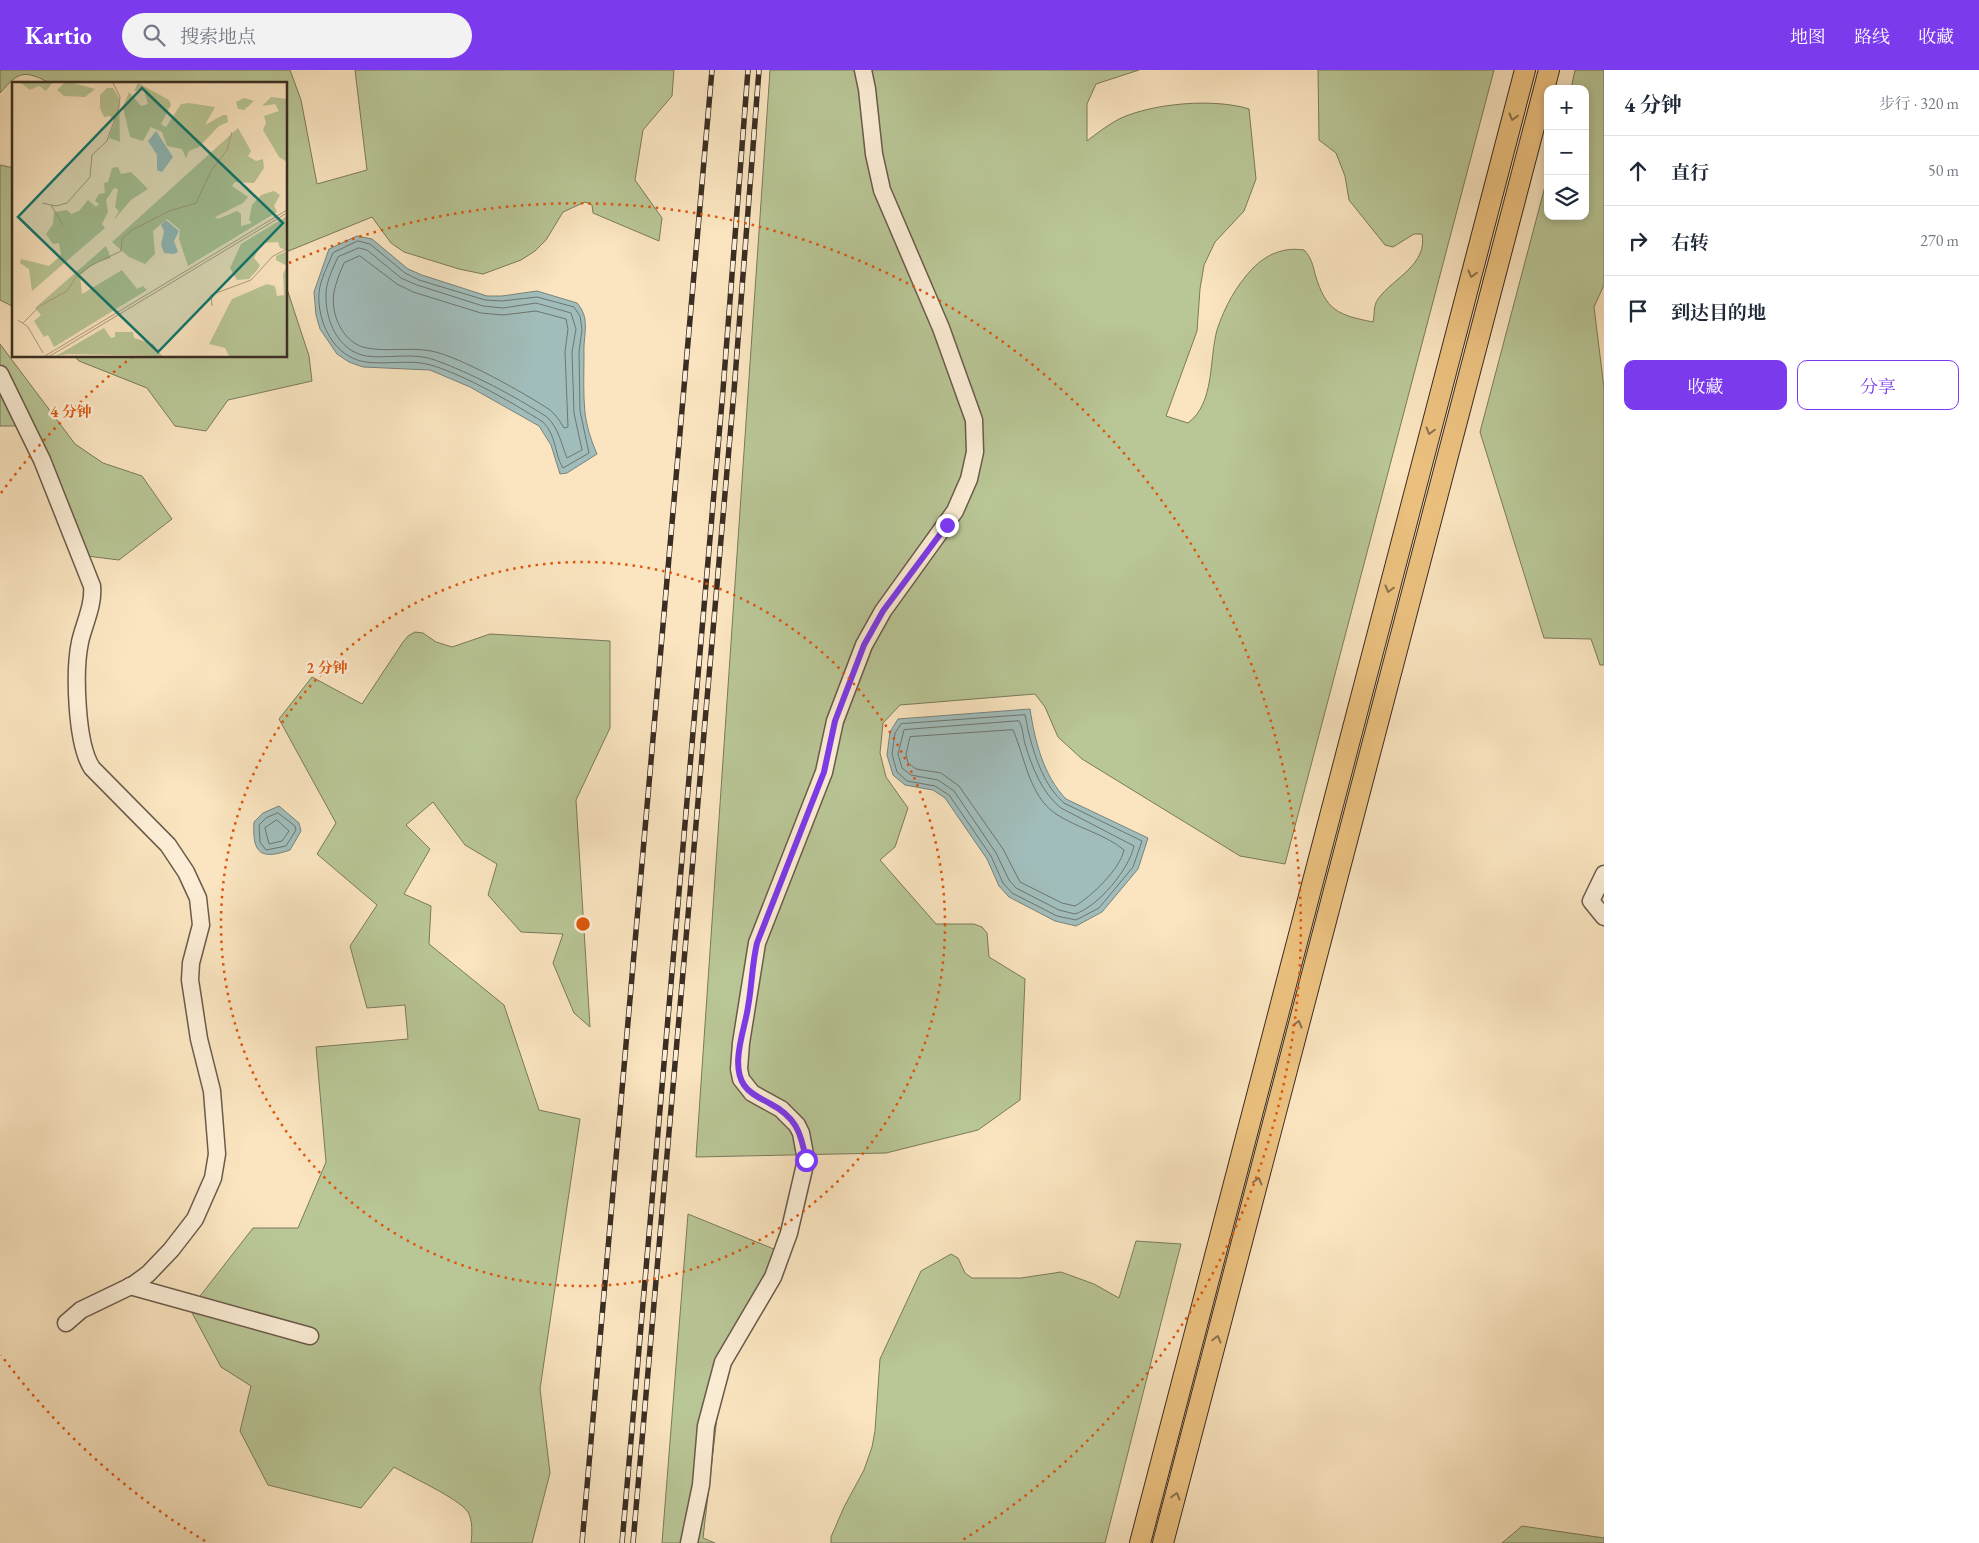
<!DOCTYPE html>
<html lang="zh">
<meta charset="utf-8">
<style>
:root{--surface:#fff;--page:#f2f2f3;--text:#1f2937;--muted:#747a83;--line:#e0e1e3;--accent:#7c3aed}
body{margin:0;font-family:"EB Garamond","Noto Serif SC",serif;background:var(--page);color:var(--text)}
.controls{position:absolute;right:15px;top:15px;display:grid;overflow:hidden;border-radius:10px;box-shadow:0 2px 8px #0003}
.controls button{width:45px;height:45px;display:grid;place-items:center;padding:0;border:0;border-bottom:1px solid var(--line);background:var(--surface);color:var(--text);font:25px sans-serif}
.stop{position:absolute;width:15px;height:15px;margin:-11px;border:4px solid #7c3aed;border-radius:50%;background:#fff}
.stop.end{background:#7c3aed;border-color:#fff;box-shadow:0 1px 5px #0008}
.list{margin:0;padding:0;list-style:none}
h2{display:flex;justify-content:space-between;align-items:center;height:65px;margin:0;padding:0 20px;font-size:21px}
h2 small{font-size:16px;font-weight:400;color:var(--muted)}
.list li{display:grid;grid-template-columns:32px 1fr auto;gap:15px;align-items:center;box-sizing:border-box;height:70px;padding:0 20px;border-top:1px solid var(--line)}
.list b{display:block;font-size:19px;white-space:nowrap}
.list em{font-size:16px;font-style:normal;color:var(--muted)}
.actions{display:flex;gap:10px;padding:15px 20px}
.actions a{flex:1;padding:11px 0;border:1px solid var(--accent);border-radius:10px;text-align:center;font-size:18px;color:var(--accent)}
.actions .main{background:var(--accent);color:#fff}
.icon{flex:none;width:28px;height:28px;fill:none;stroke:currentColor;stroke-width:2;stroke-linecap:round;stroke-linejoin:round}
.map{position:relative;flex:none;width:1604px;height:1473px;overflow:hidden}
header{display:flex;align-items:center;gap:30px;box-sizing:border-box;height:70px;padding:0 25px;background:var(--accent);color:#fff}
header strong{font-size:24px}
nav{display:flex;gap:28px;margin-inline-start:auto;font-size:18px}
.search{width:350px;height:45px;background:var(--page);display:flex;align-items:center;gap:12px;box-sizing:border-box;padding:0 18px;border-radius:28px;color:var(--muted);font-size:19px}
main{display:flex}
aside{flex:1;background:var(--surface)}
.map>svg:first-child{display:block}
</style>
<header>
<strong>Kartio</strong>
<div class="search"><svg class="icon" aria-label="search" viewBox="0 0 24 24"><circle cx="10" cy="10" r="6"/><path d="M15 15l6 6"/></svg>搜索地点</div>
<nav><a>地图</a><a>路线</a><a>收藏</a></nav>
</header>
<main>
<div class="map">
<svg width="1604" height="1473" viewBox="0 0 1604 1473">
<rect width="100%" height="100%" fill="#fae5c0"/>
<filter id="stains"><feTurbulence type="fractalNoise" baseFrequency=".004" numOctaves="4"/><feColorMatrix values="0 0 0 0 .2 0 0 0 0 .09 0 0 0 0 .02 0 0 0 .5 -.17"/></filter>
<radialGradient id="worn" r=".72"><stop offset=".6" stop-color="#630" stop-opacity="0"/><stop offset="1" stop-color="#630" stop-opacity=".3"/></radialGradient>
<g fill="#b9c696" stroke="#7a7a5c">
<path d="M 0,0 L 290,0 L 301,30 L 317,114 L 367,100 L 355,0 L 674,0 L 672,26 L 643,60 L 635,110 L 662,148 L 659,171 L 593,143 L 592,135 L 585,132 L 563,142 L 546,170 L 535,181 L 521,190 L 483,204 L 459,199 L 404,182 L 391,173 L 372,147 L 286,182 L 286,14 L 52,14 C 24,0 20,0 0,23 Z"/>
<path d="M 770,0 L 1139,0 L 1096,14 L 1087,34 L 1087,71 C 1097,63 1108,55 1119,49 C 1153,33 1214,28 1249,39 L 1256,109 L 1244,141 L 1215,172 L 1204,195 L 1200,219 L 1197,261 L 1166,346 L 1188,353 C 1215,333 1209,289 1217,260 C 1225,236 1236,216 1253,198 C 1267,184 1284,177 1304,180 C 1311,187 1313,195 1315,204 C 1326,241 1338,245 1373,252 C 1375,244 1373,236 1378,229 C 1393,208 1428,195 1422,164 L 1414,164 L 1393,177 L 1385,175 L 1349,130 L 1345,106 L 1336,83 L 1319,70 L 1318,0 L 1494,0 L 1285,794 L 1240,786 L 1082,689 L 1058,667 L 1045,637 L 1035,624 L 900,635 L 883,653 L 880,683 L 886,707 L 908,738 L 895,777 L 880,790 L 936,854 L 974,854 L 982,857 L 987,863 L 989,887 L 1025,909 L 1020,1030 L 978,1060 L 886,1083 L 696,1087 Z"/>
<polygon points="1575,0 1604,0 1604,215 1594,237 1604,318 1604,595 1600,595 1591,569 1544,568 1480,362 1548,105 1548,146 1585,146 1585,19 1571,19"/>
<polygon points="0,95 14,98 14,237 0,230"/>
<polygon points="286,216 309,286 312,311 228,330 206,361 175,356 147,318 79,291 74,286 286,286"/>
<polygon points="0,274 75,374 103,393 142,406 172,449 119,490 87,486 31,356 0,356"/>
<path d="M 415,562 L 423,563 L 436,572 L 452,577 L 490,564 L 610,571 L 610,658 L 576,730 L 590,957 L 574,943 L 553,893 L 563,864 L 521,862 L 488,825 L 497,794 L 465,775 L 433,732 L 406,755 L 430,779 L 404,824 L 431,836 L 429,874 L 504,935 L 539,1040 L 580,1049 L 540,1319 L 550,1403 L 532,1473 L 471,1473 C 472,1464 473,1451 468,1442 C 458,1428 411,1407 394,1397 L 361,1438 L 268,1415 L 240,1361 L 251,1316 L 221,1297 L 190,1239 L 253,1158 L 298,1158 L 326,1092 L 316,977 L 408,969 L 405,935 L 367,938 L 350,876 L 377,835 L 317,784 L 336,753 L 279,649 L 312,607 L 362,634 L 403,572 L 408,566 Z"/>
<polygon points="688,1144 786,1184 733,1284 721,1313 703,1468 715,1473 662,1473"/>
<polygon points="1136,1171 1181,1174 1105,1473 831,1473 831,1467 844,1437 864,1400 872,1377 875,1361 880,1289 921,1201 951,1184 958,1188 965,1203 972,1208 1021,1208 1061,1202 1094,1214 1119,1228"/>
<polygon points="1522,1456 1604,1468 1604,1473 1502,1473"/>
</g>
<g fill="#a1bdbb" stroke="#78837e">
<path d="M 357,166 L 372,169 L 408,199 L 422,205 L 487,226 L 502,226 L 537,221 L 577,233 C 591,249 583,264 584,284 C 584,303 583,324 585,343 C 587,358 591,370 597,384 L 567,403 L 560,404 L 551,375 L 539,356 L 470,317 L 430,300 L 363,297 L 349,292 L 337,284 L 320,259 L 316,245 L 314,222 L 329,179 Z"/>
<path d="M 1030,639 C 1035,671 1043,705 1066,729 L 1148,768 L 1138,799 L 1102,842 L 1076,856 L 1055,851 L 1009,827 L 999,816 L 987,789 L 945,728 L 933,720 L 905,715 L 893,705 L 887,685 L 890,662 L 898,649 Z"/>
<path d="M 279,736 L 299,753 L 301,761 L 290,780 C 261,790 252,784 254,752 L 263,743 Z"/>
</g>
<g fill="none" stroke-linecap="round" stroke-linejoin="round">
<g stroke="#6e756f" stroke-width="1">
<path d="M 358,171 L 370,174 L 405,203 L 419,210 L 485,230 L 502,231 L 537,227 L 574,237 L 580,246 L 582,259 L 579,282 L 580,341 L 589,383 L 563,398 C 554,384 557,366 543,352 C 511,332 467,306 431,295 C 410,289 387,295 366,292 C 334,288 317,252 319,223 C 320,210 328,195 333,183 Z"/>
<path d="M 359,178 L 367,180 L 401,208 L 417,215 L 483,236 L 503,238 L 536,233 L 571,243 L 576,259 L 572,282 L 574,343 L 582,380 L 567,388 C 561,373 559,359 547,347 C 513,325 473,304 435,290 C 413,282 388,289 366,286 C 338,281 325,250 326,224 C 326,212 333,198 338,187 Z"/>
<path d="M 360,186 L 397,214 L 413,222 L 481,243 L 503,245 L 536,241 L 566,249 L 568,259 L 565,282 L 568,357 L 564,358 C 560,351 556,345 550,340 C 526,324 459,286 431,281 C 410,277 388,282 367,278 C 343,274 330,244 334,222 C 336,212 340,202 344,193 Z"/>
<path d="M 1025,645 C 1027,651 1027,658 1029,664 C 1035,688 1045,717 1064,733 L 1142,771 L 1133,797 L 1099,838 L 1076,850 L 1057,846 L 1012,823 L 1003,813 L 991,786 L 949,725 L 935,716 L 907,711 L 897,702 L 892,684 L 895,663 L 901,654 Z"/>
<path d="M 1019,651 C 1023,657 1023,667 1025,674 C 1032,697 1042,723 1061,738 L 1134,776 C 1129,799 1099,836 1075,844 L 1059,840 L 1016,818 L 1009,810 L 996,783 L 954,721 L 938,710 L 911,705 L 902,698 L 898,684 L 904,660 Z"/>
<path d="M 1013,660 C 1025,687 1029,726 1056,744 C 1077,758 1105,764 1124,780 C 1120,799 1092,826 1075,836 L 1062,833 L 1020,812 L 1003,779 L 959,716 L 941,703 L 916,699 L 908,693 L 906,684 L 910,667 Z"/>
<polygon points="278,743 295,756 296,760 286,776 266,780 260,772 259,755 266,748"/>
<polygon points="277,750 289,761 282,771 269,774 265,758"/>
</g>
<defs>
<g id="minor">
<path d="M 0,304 L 42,390 L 92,516 C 94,535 84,554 80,572 C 74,601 76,674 92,698 L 168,775 L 186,802 L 198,828 L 201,855 L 191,893 L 190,910 L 199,969 L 212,1021 L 217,1084 L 213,1108 L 195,1149 L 171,1180 L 148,1204 L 133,1215 L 81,1240 L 66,1253"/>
<polyline points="1604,804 1591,831 1604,847"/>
<polyline points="130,1216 310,1266"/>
<polyline points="689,1473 701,1415 706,1356 723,1292 773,1207 789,1163 806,1090 801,1063 797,1055 781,1039 752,1023 741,1009 739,999 741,973 757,873 824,702 835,651 864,575 883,541 955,441 969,409 975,382 974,350 941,258 882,120 874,84 867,19 863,0"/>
</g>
<g id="major">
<polyline points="1140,1473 1525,0"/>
<polyline points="1163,1473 1549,0"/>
</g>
</defs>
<use href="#minor" stroke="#6a5b4a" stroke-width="19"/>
<use href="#major" stroke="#3a2d23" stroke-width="22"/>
<use href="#minor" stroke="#fceed6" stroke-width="16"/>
<use href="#major" stroke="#edc280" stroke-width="20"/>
<defs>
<g id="rail">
<polyline points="582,1473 712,0"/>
<polyline points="622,1473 723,320 748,0"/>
<polyline points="633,1473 734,321 759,0"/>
</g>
</defs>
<use href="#rail" stroke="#3a2d23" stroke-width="5.5"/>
<use href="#rail" stroke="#fceed6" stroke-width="4" stroke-dasharray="11" stroke-linecap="butt"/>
</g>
<defs><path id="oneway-chevron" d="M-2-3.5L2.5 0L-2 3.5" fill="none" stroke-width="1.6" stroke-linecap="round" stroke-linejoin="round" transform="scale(1.25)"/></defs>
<g stroke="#8b704d">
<use href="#oneway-chevron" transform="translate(1513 47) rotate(105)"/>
<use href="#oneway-chevron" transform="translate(1472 204) rotate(105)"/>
<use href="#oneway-chevron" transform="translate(1430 361) rotate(105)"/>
<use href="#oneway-chevron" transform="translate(1389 519) rotate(105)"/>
<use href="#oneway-chevron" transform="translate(1298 954) rotate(-75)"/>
<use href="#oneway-chevron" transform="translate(1258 1111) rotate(-75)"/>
<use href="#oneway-chevron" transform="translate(1217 1269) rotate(-75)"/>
<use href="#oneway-chevron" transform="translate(1176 1426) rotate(-75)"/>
</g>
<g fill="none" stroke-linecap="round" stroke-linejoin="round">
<path stroke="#7c3aed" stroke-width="6" d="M 806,1090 C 801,1062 796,1047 769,1033 C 760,1028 750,1024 744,1015 C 730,994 745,959 748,937 C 752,915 752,894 757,873 L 824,702 L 835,651 L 864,575 L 883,541 L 947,455"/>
</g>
<g fill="none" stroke="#df570d" stroke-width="2.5" stroke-dasharray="2.5 5">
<circle cx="583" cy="854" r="362"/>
<path d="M205 1471A724 724 0 0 1 1 1285M1 423A724 724 0 0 1 132 287M289 193A724 724 0 0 1 961 1471"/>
</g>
<g transform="translate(12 12)">
<rect width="275" height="275" fill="#fae5c0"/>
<path d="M 9,1 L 40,1 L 34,9 L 27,4 L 18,8 ZM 52,1 L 61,1 L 83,7 L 73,15 L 52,14 L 45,8 ZM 126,1 L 157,18 L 159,23 L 149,42 L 154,45 L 169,22 L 177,21 L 203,25 L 193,43 L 211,33 L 215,33 L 216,40 L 207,44 L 187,65 L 177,69 L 174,76 L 170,67 L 155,64 L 150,50 L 139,45 L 131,59 L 118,55 L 111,25 L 117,10 L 129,24 L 136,22 L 132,8 L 122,9 ZM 95,6 L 101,6 L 107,16 L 108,60 L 97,56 L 103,39 L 98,34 L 92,35 L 88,26 L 88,13 ZM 259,15 L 275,17 L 275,80 L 267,75 L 251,48 L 254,41 L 252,34 L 267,29 L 263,22 L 250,24 ZM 232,16 L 242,19 L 232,28 L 226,27 L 224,20 ZM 226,46 L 239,69 L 236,74 L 244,79 L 251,77 L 252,86 L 242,101 L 223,100 L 220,104 L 236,115 L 231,121 L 203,135 L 206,137 L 225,129 L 229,132 L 229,144 L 240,141 L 237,138 L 240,123 L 249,113 L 262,109 L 268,113 L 262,124 L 265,130 L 176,184 L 167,157 L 168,148 L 155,137 L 141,149 L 143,172 L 133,182 L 117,175 L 100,160 ZM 106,85 L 109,92 L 119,90 L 136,107 L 119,118 L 101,139 L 107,129 L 103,125 L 106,107 L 102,106 L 94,118 L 96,130 L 90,142 L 93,146 L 20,209 L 17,187 L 8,181 L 9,177 L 37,184 L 49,173 L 47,161 L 41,162 L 34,152 L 41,142 L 42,130 L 55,128 L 59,132 L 67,129 L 76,118 L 84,125 L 87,122 L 83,119 L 87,112 L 93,111 L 92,101 L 96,100 L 100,86 ZM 275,134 L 275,168 L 268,166 L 266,160 L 250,161 L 242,176 L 248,183 L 246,187 L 237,197 L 225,198 L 218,186 L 229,162 ZM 94,164 L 99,176 L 83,181 L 68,193 L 70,212 L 110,188 L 125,207 L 131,204 L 135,208 L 42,265 L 36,253 L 32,255 L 22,239 L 29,233 L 23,226 ZM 275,169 L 275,274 L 217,274 L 213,266 L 197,262 L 220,217 L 255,202 L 263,204 L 265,214 L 272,213 L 271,192 L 275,184 L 264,178 L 264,174 ZM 92,246 L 99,256 L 103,255 L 103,250 L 121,250 L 122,256 L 141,262 L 150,274 L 56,272 L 44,274 Z" fill="#b9c696"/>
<path d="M 144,49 L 161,75 L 150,90 L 145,88 L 145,73 L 136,59 ZM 154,138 L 167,149 L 162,159 L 166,170 L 162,172 L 152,171 L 149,163 L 152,149 L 149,143 Z" fill="#a1bdbb"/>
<path fill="none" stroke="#ad9b81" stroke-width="1" d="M 30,121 L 44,124 L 55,121 L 78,95 L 80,73 L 95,59 L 107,25 L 108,15 L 101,1M 39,123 L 51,143M 200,224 L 199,213 L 239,198 L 261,174 L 275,167M 6,238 L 16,245 L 31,271M 11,241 L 28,224 L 55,209 L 64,195 L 78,184 L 109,169 L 110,157 L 120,148 L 157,129 L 184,121 L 199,89 L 215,68 L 220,50M 33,274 L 275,128M 38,274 L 275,131"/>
<path fill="#0f766e" fill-opacity="0.15" stroke="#0f766e" stroke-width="2.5" d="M 130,6 L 271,141 L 146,270 L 6,135 Z"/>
<rect width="275" height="275" fill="none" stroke="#3a2d23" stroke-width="2.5"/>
</g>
<circle cx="583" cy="854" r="8" fill="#df570d" stroke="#fceed6" stroke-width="2.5"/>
<g font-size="15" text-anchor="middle" font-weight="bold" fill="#df570d" stroke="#fceed6" stroke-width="5" stroke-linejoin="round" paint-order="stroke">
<text x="71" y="347">4 分钟</text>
<text x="327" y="603">2 分钟</text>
</g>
<rect width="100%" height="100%" filter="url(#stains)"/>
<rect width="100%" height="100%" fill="url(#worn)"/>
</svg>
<div class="controls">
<button>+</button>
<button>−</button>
<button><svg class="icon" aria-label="layers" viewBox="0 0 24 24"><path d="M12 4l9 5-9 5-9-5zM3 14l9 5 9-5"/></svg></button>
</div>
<div class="stop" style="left:806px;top:1090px"></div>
<div class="stop end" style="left:947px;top:455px"></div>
</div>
<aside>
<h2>4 分钟<small>步行 · 320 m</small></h2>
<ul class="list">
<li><svg class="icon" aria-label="ahead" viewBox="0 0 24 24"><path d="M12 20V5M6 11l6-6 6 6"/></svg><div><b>直行</b></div><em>50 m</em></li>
<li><svg class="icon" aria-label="right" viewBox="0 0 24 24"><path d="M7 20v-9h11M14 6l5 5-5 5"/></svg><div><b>右转</b></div><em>270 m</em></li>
<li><svg class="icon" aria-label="arrive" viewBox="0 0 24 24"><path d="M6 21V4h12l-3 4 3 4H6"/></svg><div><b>到达目的地</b></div></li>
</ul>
<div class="actions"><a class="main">收藏</a><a>分享</a></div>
</aside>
</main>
